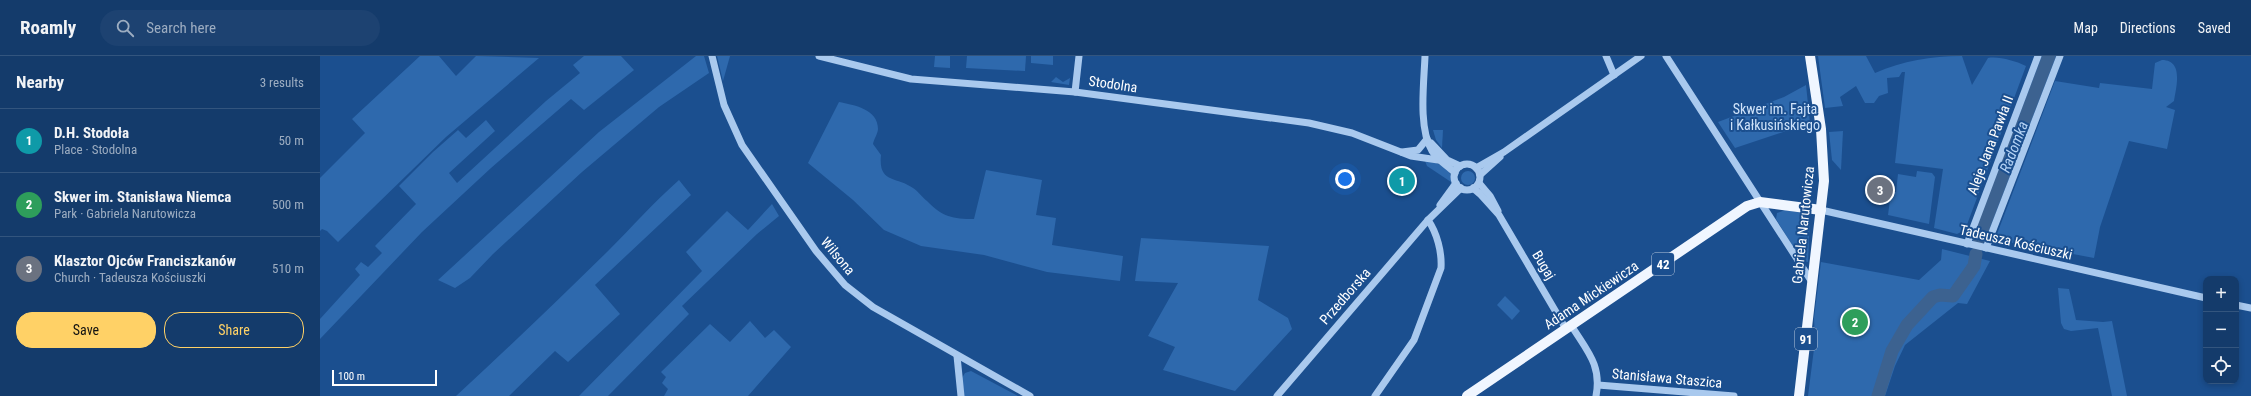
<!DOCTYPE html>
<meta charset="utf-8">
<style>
:root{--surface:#143b6b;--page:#1d4271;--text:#f1f3f6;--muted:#9dadc1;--line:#33557e;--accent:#ffd166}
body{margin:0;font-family:"Roboto Condensed",sans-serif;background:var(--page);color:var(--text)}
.controls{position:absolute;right:12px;bottom:12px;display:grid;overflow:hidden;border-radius:8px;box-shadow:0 2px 6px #0003}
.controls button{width:36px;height:36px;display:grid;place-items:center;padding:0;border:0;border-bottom:1px solid var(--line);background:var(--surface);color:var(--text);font:20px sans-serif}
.scale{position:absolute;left:12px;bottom:10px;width:105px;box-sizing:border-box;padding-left:4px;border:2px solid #fff;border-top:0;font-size:11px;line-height:14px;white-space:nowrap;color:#fff;-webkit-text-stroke:3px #1b4f8f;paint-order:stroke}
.you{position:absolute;left:1025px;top:123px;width:14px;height:14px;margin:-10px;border:3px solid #fff;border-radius:50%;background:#1a73e8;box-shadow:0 0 0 6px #1a73e833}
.badge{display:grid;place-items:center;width:26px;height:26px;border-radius:50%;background:var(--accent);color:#fff;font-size:13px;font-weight:700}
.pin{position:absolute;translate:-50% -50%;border:2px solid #fff;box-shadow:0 1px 4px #0006}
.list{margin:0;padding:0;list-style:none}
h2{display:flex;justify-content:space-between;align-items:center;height:52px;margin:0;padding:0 16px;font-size:17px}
h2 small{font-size:13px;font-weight:400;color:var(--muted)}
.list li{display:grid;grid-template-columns:26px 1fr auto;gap:12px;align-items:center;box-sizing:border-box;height:64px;padding:0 16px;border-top:1px solid var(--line)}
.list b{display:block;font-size:15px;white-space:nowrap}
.list p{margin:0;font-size:13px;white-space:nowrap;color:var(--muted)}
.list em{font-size:13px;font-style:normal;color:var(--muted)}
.actions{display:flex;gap:8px;padding:12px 16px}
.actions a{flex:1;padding:9px 0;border:1px solid var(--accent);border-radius:16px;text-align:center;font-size:14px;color:var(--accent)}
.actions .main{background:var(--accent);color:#111}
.icon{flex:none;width:22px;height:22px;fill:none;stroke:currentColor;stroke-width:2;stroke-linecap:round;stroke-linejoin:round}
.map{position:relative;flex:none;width:1931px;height:340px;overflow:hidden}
header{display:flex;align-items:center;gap:24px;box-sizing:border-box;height:56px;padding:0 20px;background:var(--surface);border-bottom:1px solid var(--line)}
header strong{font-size:19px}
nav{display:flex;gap:22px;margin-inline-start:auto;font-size:14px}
.search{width:280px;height:36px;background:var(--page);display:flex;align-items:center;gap:10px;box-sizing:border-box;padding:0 14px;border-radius:22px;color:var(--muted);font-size:15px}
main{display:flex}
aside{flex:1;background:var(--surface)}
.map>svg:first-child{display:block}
</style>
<header>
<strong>Roamly</strong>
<div class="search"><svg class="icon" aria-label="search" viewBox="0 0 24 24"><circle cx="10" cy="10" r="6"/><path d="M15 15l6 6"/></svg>Search here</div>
<nav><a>Map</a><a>Directions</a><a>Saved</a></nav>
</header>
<main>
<aside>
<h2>Nearby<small>3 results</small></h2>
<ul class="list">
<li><span class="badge" style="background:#0f9aa8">1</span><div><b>D.H. Stodoła</b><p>Place · Stodolna</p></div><em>50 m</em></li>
<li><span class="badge" style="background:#2e9e5b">2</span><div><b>Skwer im. Stanisława Niemca</b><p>Park · Gabriela Narutowicza</p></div><em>500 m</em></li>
<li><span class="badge" style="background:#6b7280">3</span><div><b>Klasztor Ojców Franciszkanów</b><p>Church · Tadeusza Kościuszki</p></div><em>510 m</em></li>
</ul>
<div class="actions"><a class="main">Save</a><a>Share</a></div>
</aside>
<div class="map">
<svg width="1931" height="340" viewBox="0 0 1931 340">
<rect width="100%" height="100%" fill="#1b4f8f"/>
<g fill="#2e69ad">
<polygon points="100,0 119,0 136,20 156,0 219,2 126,81 18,186 7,175 2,173 0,175 0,122 45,77 32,63"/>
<polygon points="264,0 301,0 314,14 264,54 251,43 171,112 102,176 0,283 0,263 40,219 35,213 41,206 48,211 62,197 55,190 96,148 79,130 113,96 138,74 146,82 166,64 175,75 129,117 137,127 226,45 260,17 253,9"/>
<polygon points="376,0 384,0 389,17 339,51 262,116 173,198 150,222 135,232 118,224 279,76"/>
<polygon points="397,0 410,0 403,25"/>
<polygon points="615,0 630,0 630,12 614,11"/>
<polygon points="647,0 706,0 705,15 646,12"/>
<polygon points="711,0 733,0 733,9 711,7"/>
<path d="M 1498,0 L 1546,0 L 1555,17 C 1583,5 1611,0 1642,0 L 1652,29 L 1668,2 C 1678,0 1696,5 1706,10 L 1645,174 L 1637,178 L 1614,172 L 1623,113 L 1575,107 L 1585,16 L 1582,16 L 1579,21 L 1567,22 L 1568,37 L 1559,40 L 1554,47 L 1545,47 L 1536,30 L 1520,41 L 1523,50 L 1505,52 Z"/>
<polygon points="1722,0 1727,0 1662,171 1656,181 1654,181"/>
<polygon points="1731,0 1736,0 1666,182 1662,183"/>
<path d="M 1842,4 C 1864,4 1856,32 1854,45 L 1846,51 L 1855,54 L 1847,93 L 1809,85 L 1780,171 L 1774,202 L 1753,198 L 1751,200 L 1745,199 L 1680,184 L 1677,178 L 1735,25 L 1779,32 L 1780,27 L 1832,33 L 1835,7 Z"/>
<polygon points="736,21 743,26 750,22 749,29 731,26"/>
<polygon points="1486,29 1490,67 1415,92 1398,66 1464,41"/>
<path d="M 519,46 C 534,49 558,53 558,73 C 558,77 554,83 553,88 L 561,99 C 558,128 577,120 593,132 C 598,135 602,141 607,145 C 622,161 633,163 654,163 L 666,114 L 722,124 L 716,159 L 736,162 L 732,189 L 803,200 L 800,225 L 727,216 L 664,199 L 601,190 L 564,174 L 533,144 L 488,107 Z"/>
<polygon points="1113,74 1123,74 1122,92 1116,84"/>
<polygon points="1523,75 1521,114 1512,104 1509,76"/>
<path d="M 1105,105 C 1119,106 1137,114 1130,132 L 1131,126 L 1107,110 Z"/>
<polygon points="1597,115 1612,117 1615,121 1609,168 1568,159 1571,136 1576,136 1578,118 1596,121"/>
<circle cx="1148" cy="122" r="7"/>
<path d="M 359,124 L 371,139 L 275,229 L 300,258 L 248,306 L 235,295 L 189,340 L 136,340 C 188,292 238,244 288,195 C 312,171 334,146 359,124 Z"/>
<polygon points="452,148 459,160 437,178 362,250 369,258 288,340 259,340 382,215 366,196 407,155 428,174"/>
<polygon points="1465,154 1483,157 1490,163 1488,206 1482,205 1456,163 1457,157"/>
<polygon points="821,182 949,190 938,244 968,262 972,273 915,335 843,314 855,291 828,280 858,227 815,225"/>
<polygon points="1622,193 1670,205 1647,248 1638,247 1585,289 1575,310 1565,340 1488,340 1495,285 1494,262 1501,206 1599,224 1621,204"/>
<polygon points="1738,232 1749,233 1756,264 1783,266 1792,265 1807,340 1792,340 1778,272 1751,275 1744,273 1741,267"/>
<polygon points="1185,240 1200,255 1192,264 1177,249"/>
<polygon points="430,265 445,282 454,274 471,291 428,340 344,340 348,333 342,327 346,321 341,316 390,268 410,286"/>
<polygon points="651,315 698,340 644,340 642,322 645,317"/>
</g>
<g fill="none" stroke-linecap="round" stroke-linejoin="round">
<g stroke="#3c6290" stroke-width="13">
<polyline points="1659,182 1729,0"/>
<polyline points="1558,340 1572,295 1587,269 1613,241 1620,239 1633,240 1654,210 1656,198"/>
</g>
<g stroke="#a9c9ee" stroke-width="7">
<polyline points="392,0 404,49 422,89 496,195 525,229 553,251 710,340"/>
<polyline points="499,0 591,23 755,36 989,67 1032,77 1091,100 1118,104"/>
<path d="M 1105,0 C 1104,27 1098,72 1112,95 C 1118,105 1127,109 1135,117"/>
<polyline points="1286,0 1294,19"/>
<polyline points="1346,0 1492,226"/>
<polyline points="755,36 759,0"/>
<polyline points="1111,87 1127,104 1140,110"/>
<polyline points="1082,96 1098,94 1107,83"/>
<circle cx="1147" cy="121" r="13"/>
<polyline points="1156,112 1184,96 1321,0"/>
<polyline points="1160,119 1180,101"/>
<polyline points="1159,127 1170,140 1178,155"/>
<polyline points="1153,132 1160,138 1179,159 1246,273"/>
<polyline points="1120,149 1136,127"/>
<polyline points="1501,154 1886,242"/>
<polyline points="1647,188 1718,0"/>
<polyline points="1666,192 1740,0"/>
<polyline points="1916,249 1931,252"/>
<path d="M 1251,269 C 1267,295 1282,309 1276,340"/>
<polyline points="637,300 641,340"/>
<polyline points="1278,329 1414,340"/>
<polyline points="957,340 1108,164 1141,132"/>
<path d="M 1055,340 L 1094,284 L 1121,212 C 1122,196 1117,177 1108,164"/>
</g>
<g stroke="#f0f6ff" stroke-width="10">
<polyline points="1147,340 1427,150 1440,146 1501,154"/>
<polyline points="1479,340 1504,125 1501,73 1490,0"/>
</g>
</g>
<g text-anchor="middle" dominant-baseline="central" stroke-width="4" stroke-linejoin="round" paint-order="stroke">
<g fill="#1b4f8f" stroke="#bbcadd" stroke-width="1">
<rect x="1332" y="197" width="22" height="22" rx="3"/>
<rect x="1475" y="272" width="22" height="22" rx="3"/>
</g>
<g font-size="13" font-weight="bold" fill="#fff">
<text x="1343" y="208">42</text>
<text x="1486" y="283">91</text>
</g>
<g font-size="14" fill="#fff" stroke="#1b4f8f">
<text transform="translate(793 28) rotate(8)">Stodolna</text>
<text transform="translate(1670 89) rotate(-69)">Aleje Jana Pawła II</text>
<text transform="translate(1483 169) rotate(-84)">Gabriela Narutowicza</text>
<text transform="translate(1696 186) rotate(13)">Tadeusza Kościuszki</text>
<text transform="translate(518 200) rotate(50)">Wilsona</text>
<text transform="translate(1224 209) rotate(59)">Bugaj</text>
<text transform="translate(1271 239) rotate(-34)">Adama Mickiewicza</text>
<text transform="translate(1025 240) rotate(-49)">Przedborska</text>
<text transform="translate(1347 322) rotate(5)">Stanisława Staszica</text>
</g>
<g font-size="14" fill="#cfe3fa" stroke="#1b4f8f">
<text x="1455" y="53">Skwer im. Fajta<tspan x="1455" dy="16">i Kałkusińskiego</tspan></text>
</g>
<g font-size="15" font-style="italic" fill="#b5d3f5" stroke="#1b4f8f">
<text transform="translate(1694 91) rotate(-69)">Radomka</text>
</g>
</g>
</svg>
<div class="controls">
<button>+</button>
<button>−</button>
<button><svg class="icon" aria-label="locate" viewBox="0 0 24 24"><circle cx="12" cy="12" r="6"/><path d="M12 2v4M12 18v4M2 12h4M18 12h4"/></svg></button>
</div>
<div class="scale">100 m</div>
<div class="you"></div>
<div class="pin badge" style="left:1082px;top:125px;background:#0f9aa8">1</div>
<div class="pin badge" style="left:1535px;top:266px;background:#2e9e5b">2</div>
<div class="pin badge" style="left:1560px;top:134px;background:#6b7280">3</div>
</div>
</main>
